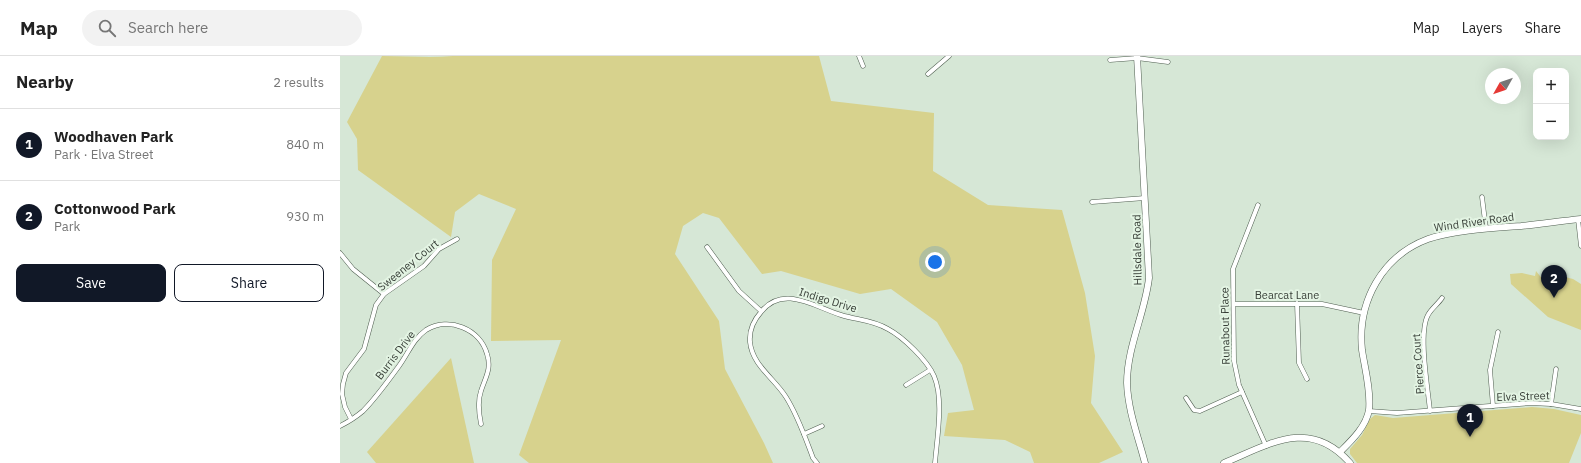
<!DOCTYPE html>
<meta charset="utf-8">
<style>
:root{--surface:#fff;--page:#f2f2f2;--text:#222;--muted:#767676;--line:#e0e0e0;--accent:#111827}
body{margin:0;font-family:"IBM Plex Sans",sans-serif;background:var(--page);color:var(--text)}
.controls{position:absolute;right:12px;top:12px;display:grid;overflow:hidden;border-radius:8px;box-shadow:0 4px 16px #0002}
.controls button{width:36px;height:36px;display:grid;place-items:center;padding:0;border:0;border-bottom:1px solid var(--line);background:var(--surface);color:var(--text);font:20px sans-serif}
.compass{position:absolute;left:1145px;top:12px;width:36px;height:36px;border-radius:50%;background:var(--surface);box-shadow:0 4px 16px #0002;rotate:230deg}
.you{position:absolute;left:595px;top:206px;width:14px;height:14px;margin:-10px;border:3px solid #fff;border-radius:50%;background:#1a73e8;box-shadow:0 0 0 6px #1a73e833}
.badge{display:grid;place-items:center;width:26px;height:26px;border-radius:50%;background:var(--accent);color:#fff;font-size:13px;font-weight:700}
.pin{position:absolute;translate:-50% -33px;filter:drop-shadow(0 1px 2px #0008)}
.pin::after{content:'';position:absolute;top:21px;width:14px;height:12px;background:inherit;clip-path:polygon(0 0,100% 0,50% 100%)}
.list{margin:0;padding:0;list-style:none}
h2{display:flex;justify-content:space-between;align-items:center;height:52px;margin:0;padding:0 16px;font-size:17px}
h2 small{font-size:13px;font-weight:400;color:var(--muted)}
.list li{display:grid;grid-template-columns:26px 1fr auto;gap:12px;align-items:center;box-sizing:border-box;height:72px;padding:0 16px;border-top:1px solid var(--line)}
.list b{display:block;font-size:15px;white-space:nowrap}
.list p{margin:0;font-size:13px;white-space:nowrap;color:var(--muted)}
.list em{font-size:13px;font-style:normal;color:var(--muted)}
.actions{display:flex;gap:8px;padding:12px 16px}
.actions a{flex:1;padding:9px 0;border:1px solid var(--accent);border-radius:8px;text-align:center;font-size:14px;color:var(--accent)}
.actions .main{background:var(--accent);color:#fff}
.icon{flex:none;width:22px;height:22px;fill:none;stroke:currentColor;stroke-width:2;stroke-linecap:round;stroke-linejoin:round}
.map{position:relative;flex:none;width:1241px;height:407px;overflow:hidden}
header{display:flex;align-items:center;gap:24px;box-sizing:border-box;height:56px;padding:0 20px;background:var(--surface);border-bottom:1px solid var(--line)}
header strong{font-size:19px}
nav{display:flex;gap:22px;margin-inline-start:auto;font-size:14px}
.search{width:280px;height:36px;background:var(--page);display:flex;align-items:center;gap:10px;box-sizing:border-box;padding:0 14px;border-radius:22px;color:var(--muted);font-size:15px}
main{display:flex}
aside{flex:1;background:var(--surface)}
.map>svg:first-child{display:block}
</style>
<header>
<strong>Map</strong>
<div class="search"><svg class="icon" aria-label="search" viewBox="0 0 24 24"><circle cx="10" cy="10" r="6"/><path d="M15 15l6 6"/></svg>Search here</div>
<nav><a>Map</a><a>Layers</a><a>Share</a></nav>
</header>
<main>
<aside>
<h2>Nearby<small>2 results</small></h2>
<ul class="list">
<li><span class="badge">1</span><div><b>Woodhaven Park</b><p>Park · Elva Street</p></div><em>840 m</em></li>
<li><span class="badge">2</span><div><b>Cottonwood Park</b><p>Park</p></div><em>930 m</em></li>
</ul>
<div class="actions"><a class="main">Save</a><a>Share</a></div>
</aside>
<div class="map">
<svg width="1241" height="407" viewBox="0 0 1241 407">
<rect width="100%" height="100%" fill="#d6e7d6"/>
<g fill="#d7d28d">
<path d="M 42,0 C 66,0 90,2 113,0 L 479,0 L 491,45 L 594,57 L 593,115 L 648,149 L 722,154 L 745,237 L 755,300 L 751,347 L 783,396 L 759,407 L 694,407 L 690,396 L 665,384 L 604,380 L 608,357 L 634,354 L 622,309 L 597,266 L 551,233 L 520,238 L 441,215 L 422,218 L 379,162 L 363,157 L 343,170 L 335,198 L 379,265 L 385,313 L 424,387 L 433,407 L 189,407 L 179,399 L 221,284 L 151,285 L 152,204 L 176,153 L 139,138 L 115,156 L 111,181 L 18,114 L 17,83 L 7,66 Z"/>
<polygon points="1196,215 1204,225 1209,217 1233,223 1241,228 1241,274 1208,261 1171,228 1170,218 1182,217 1195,220"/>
<polygon points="111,302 134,407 36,407 27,396"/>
<polygon points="1192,351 1214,353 1241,359 1241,377 1229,407 1017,407 1010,398 1010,393 1022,379 1030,363 1035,359 1053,362"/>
</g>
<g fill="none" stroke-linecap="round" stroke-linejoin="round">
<defs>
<g id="street">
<polyline points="519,0 523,10"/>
<polyline points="770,4 797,2 828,6"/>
<polyline points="588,18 609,0"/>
<polyline points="1142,141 1146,173"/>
<polyline points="752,146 805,142"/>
<polyline points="918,149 893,213 894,305 899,329 926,390"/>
<polyline points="1238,163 1241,190"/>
<polyline points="367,191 399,235 421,255"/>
<polyline points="0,197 13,213 44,238"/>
<polyline points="957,247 959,307 967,323"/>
<polyline points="894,248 982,248 1024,257"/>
<polyline points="566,329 590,314"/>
<polyline points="846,342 854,354 860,355 902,336"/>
<polyline points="1211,348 1216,313"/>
<polyline points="1153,350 1150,314 1158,276"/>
<polyline points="1029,355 1057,357 1191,347 1211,348 1241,353"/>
<path d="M 1090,355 C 1088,333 1078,277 1088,259 C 1091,253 1098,248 1102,242"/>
<polyline points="11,363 5,351 2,338 3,328 6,317 24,293 36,249 44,238 84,210 99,193 117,183"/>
<path d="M 0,370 C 8,366 16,361 23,355 C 36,342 48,325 59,310 C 68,298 73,283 86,274 C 109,260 140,273 147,298 C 152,313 145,322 141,335 C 137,346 139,358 141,368"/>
<polyline points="464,378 482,370"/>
<path d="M 477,407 L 473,402 C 465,381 458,360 446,341 C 435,323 412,309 410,286 C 409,274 413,265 421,256 C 443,228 475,251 501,259 C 517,264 533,264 548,273 C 563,281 587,304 594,320 C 604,343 597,382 595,407"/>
</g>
<g id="secondary">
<path d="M 797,0 L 809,222 C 805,257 787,291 787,327 C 788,355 798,380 805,407"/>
<path d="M 1000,396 C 1011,385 1026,371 1029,354 C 1031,335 1025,313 1022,294 C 1017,246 1042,200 1088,183 C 1113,174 1153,172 1181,170 C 1201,168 1221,165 1241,163"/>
<path d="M 884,407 C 930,388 970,361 1010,407"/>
</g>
</defs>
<use href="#street" stroke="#4f5e50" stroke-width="5"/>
<use href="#secondary" stroke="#4f5e50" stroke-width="7"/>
<use href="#street" stroke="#fff" stroke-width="4"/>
<use href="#secondary" stroke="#fff" stroke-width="6"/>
</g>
<g text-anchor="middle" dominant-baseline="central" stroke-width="4" stroke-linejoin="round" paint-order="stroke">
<g font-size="11" fill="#373e37" stroke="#e3f4e3">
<text transform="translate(1134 166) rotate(-8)">Wind River Road</text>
<text transform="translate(797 194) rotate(-91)">Hillsdale Road</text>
<text transform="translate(68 209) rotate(-39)">Sweeney Court</text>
<text x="947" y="239">Bearcat Lane</text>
<text transform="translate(488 244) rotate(17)">Indigo Drive</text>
<text transform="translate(885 270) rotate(-91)">Runabout Place</text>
<text transform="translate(55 299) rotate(-53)">Burris Drive</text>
<text transform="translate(1078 308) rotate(-94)">Pierce Court</text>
<text transform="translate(1183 340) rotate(-2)">Elva Street</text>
</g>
</g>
</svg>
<div class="controls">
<button>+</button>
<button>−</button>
</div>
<svg class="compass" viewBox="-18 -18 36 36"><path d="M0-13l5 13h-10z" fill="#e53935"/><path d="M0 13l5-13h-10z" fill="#767676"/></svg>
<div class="you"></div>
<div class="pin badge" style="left:1130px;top:381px">1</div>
<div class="pin badge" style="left:1214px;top:242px">2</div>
</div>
</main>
